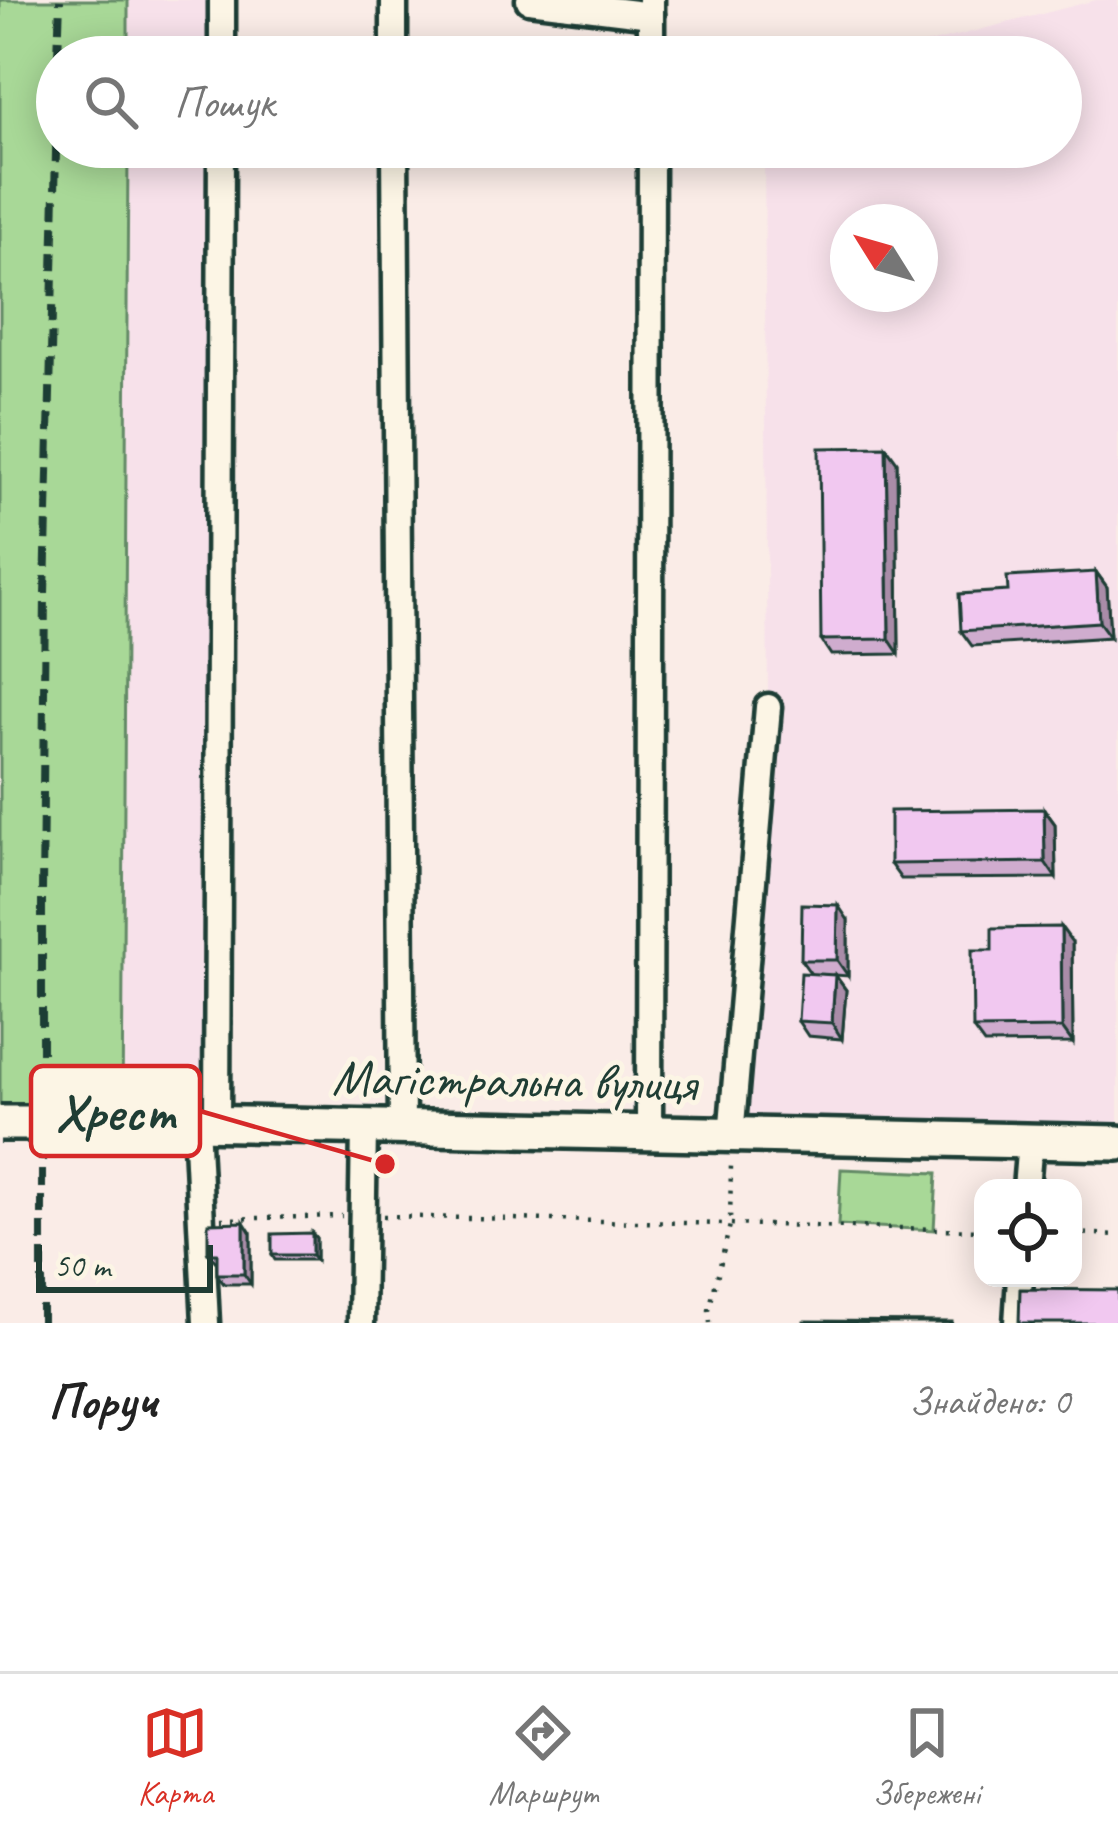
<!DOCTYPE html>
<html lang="uk">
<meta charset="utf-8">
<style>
:root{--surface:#fff;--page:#f2f2f2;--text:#222;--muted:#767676;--line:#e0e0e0;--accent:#d93025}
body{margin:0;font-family:Caveat,sans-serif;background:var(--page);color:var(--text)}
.controls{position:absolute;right:36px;bottom:36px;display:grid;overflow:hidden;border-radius:24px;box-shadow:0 6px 30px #0003}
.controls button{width:108px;height:108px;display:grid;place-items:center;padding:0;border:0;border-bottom:3px solid var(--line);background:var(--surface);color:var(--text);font:60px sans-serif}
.compass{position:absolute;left:830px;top:204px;width:108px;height:108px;border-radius:50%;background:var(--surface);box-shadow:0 6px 30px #0003;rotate:307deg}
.scale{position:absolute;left:36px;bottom:30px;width:177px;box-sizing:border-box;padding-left:12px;border:6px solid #1f3d34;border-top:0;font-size:33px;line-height:42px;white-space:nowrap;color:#1f3d34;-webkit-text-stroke:9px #fcf5e5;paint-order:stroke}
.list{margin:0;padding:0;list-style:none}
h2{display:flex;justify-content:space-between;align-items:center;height:156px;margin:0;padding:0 48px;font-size:51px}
h2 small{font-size:39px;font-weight:400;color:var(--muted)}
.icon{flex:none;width:66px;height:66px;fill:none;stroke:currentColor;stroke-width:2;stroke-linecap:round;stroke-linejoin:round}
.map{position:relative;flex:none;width:1118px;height:1323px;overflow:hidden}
.search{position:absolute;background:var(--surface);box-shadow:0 6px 30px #0003;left:36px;right:36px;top:36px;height:132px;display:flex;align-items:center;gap:30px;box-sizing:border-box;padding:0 42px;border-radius:66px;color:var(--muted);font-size:45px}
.sheet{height:348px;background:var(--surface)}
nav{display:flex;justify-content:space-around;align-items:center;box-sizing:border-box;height:168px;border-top:3px solid var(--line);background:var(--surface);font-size:33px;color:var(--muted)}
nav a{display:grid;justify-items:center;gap:6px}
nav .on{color:var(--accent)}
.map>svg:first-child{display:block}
</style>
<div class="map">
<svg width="1118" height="1323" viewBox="0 0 1118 1323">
<rect width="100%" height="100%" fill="#faece7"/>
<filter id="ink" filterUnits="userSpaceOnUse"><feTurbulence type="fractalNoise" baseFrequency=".00833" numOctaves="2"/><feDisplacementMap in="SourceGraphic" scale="24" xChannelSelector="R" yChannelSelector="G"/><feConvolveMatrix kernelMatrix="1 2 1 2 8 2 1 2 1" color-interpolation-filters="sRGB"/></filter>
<g filter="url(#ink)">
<g fill="#f7e1ea" fill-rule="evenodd">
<rect x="128" y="0" width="94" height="57"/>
<path d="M 1096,0 L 1118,0 L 1118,1143 L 731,1136 L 768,706 L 764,147 L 1061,147 L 1061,57 L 874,57 ZM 848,222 L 920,222 L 920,294 L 848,294 Z"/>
<polygon points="128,147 221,147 217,1123 122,1123"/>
</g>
<g fill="#a8d897" stroke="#648a66" stroke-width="3">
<polygon points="0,0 128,0 128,57 57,57 57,147 128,147 122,1123 0,1123"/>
<polygon points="841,1169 937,1173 934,1230 838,1225"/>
</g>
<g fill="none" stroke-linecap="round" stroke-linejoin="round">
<defs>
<g id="minor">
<polyline points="394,0 394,57"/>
<polyline points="529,0 651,15"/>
<polyline points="222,57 222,0"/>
<polyline points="651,57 651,0"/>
<polyline points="395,147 402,1127"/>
<polyline points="196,1123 206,1323"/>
<polyline points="217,1123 221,147"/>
<polyline points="649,1134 651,147"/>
<polyline points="731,1136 768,707"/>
<polyline points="1026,1188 1030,1141"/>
<polyline points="361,1323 364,1127"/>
<polyline points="1017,1323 1020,1278"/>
</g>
<polyline id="major" points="196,1123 1118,1143"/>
</defs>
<use href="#minor" stroke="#1f3d34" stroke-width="33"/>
<use href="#major" stroke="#1f3d34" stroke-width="42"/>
<g stroke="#1f3d34" stroke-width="4.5" stroke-dasharray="3 9" stroke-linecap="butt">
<polyline points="383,1216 983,1230"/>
<polyline points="221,1219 342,1216"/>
<polyline points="1073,1233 1118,1235"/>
<polyline points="710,1323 709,1310 730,1225 731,1163"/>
</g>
<use href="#minor" stroke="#fcf5e5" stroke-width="24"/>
<use href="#major" stroke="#fcf5e5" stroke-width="33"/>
<g stroke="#1f3d34" stroke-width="8" stroke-dasharray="18 9" stroke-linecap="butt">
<polyline points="58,57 60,0"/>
<polyline points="42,1323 42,892 45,594 57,112"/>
</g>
<defs>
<polyline id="major-bridge" points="0,1123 196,1123"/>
</defs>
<use href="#major-bridge" stroke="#1f3d34" stroke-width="42" stroke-linecap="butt"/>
<use href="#major-bridge" stroke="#fcf5e5" stroke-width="33"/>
</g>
<g fill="#cfacce" stroke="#1f3d34" stroke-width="3">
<polygon points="897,462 899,654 831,655 821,640"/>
<polygon points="1096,572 1107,587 1110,637 972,646 961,631 1008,591"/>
<polygon points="1044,809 1055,824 1056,878 901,879 890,864"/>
<polygon points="848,920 848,976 835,975 846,990 842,1039 808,1036 798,1021 811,974 801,960"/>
<polygon points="1072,942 1073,1043 984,1044 973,1029 992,950"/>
<polygon points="251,1233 251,1284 224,1284 217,1274 217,1263 208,1253"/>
<polygon points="312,1233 316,1238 316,1260 275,1260 272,1255"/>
</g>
<g fill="#a98ca8" stroke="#1f3d34" stroke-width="3">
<polygon points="886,447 897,462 899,654 889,639"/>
<polygon points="1096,572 1107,587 1110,637 1099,622"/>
<polygon points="1044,809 1055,824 1056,878 1045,862"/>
<polygon points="838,905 848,920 848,976 837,960"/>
<polygon points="1061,927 1072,942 1073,1043 1062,1028"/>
<polygon points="835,975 846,990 842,1039 832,1023"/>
<polygon points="244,1222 251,1233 251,1284 244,1274"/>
<polygon points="312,1233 316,1238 316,1260 312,1255"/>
</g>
<g fill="#f1c8f0" stroke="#1f3d34" stroke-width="3">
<polygon points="886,447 889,639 821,640 819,448"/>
<polygon points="1096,572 1099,622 961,631 959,594 1008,591 1007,577"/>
<polygon points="1044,809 1045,862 890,864 890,811"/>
<polygon points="802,904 838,905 837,960 801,960"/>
<polygon points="1061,927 1062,1028 973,1029 972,950 992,950 992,928"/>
<polygon points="801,973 835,975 832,1023 798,1021"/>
<polygon points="244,1222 244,1274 217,1274 217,1253 208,1253 208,1223"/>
<polygon points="312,1233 312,1255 272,1255 272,1234"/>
<polygon points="1020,1289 1118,1290 1118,1323 1019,1323"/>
<polygon points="804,1321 952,1322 952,1323 804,1323"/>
</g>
</g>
<g text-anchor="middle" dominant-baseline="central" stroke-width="10" stroke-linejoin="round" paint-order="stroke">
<g font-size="51" fill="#1f3d34" stroke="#fcf5e5">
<text transform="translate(514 1080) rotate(1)">Магістральна вулиця</text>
</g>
</g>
<path fill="none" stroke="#d62828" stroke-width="4.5" d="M385 1164L200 1111"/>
<circle fill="#d62828" stroke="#fcf5e5" stroke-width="4.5" cx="385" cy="1164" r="12"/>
<rect fill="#fcf5e5" stroke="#d62828" stroke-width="4.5" x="31" y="1066" width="169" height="90" rx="12"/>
<g font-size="54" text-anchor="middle" font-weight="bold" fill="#1f3d34">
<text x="116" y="1130">Хрест</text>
</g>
</svg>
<div class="controls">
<button><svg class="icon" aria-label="locate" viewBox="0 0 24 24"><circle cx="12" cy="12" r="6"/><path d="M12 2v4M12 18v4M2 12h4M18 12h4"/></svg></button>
</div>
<svg class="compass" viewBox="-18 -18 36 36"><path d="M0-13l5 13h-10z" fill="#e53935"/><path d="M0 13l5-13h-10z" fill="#767676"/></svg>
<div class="scale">50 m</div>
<div class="search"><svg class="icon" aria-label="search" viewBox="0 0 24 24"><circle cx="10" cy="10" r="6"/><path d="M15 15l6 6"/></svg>Пошук</div>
</div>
<section class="sheet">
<h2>Поруч<small>Знайдено: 0</small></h2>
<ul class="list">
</ul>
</section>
<nav>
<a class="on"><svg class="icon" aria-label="map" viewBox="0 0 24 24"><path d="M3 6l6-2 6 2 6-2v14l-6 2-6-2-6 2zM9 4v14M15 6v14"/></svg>Карта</a>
<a><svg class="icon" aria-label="directions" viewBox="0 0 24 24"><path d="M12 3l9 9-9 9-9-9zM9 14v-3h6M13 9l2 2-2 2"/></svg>Маршрут</a>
<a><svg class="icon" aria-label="saved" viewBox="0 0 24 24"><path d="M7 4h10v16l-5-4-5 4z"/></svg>Збережені</a>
</nav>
